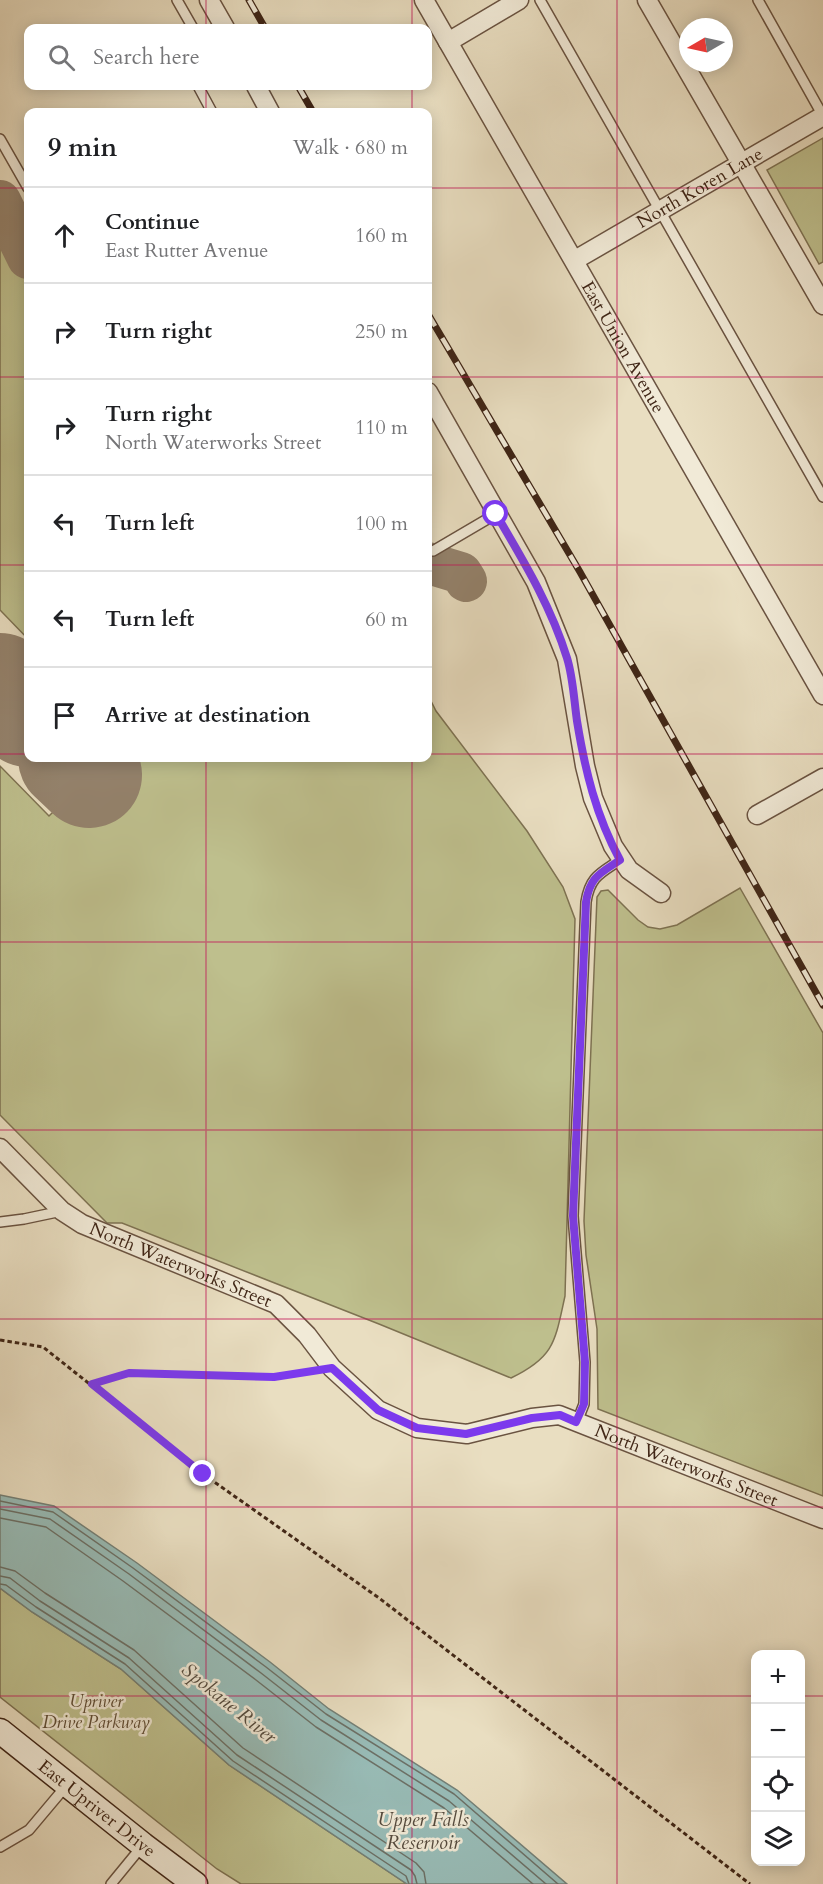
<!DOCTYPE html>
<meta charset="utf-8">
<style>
:root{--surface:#fff;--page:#f2f2f2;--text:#202124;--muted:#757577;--line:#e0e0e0}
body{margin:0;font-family:Cardo,serif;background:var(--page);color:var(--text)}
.controls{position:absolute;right:18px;bottom:18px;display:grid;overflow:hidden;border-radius:12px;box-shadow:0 3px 15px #0003}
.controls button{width:54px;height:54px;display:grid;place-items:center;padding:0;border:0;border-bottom:2px solid var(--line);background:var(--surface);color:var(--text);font:30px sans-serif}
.compass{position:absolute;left:679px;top:18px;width:54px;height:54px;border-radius:50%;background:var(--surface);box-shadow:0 3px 15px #0003;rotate:261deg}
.stop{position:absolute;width:18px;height:18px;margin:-14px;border:4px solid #7c3aed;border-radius:50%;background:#fff}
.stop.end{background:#7c3aed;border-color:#fff;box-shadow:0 2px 6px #0008}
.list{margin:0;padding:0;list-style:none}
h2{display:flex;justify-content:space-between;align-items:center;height:78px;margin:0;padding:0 24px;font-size:26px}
h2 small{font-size:20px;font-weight:400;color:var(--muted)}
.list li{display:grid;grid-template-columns:39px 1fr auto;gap:18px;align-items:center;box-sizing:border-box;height:96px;padding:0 24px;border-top:2px solid var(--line)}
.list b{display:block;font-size:22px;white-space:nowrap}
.list p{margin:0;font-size:20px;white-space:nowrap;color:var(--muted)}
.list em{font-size:20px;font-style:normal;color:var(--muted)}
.icon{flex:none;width:33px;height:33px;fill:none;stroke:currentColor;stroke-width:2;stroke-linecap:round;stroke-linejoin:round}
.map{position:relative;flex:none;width:823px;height:1884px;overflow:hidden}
.search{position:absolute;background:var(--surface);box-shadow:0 3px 15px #0003;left:24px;top:24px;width:408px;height:66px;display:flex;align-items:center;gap:15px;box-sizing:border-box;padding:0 21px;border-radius:12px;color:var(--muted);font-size:22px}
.panel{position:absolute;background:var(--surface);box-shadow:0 3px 15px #0003;left:24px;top:108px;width:408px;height:654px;border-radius:12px}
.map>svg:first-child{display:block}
</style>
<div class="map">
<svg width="823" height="1884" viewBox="0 0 823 1884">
<rect width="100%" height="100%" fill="#e9dec1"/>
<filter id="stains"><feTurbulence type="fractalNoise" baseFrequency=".00333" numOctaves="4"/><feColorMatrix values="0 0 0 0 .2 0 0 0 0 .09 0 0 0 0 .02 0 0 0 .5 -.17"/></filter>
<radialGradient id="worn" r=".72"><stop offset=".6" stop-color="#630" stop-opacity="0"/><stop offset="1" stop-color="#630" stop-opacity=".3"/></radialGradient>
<g fill="#bebf8d" stroke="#7e7252" stroke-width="1.5">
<polygon points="823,138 823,262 819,264 767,170"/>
<polygon points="0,229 28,285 28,639 0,610"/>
<path d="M 428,695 L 436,711 L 527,831 L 563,887 L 575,919 L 565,1296 C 555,1341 555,1357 511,1378 L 379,1324 L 122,1223 L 107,1223 L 0,1115 L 0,766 L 49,816 L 108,758 L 428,758 Z"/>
<polygon points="740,888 823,1033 823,1496 598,1409 597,1329 586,1255 584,1221 597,897 601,891 608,890 638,920 648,927 660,929 677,925"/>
<polygon points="0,1588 32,1612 121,1669 229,1765 407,1884 241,1884 217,1869 0,1697"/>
</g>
<polygon fill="#98bcb7" stroke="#748077" stroke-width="1.5" points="0,1495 54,1506 137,1563 270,1662 329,1709 457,1790 567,1884 407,1884 229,1765 121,1669 32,1612 0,1588"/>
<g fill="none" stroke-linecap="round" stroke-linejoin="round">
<g stroke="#6c7066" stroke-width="1.5">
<polyline points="0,1501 53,1512 133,1568 266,1667 326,1714 454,1794 558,1884"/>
<polyline points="0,1509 50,1519 129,1574 261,1673 321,1720 449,1801 546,1884"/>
<polyline points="0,1518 46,1527 123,1581 256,1680 316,1727 444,1808 533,1884"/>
<polyline points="0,1567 15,1571 45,1593 134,1650 243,1748 416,1863 424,1872 426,1884"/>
<polyline points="0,1576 10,1578 40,1601 129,1658 237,1755 411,1870 415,1876 417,1884"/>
<polyline points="0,1584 6,1585 36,1607 125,1664 233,1761 406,1876 409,1884"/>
</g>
<g stroke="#94826c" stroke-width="42">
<polyline points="0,201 28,258"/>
<polyline points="428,563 461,573 466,581"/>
</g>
<g stroke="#94826c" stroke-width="106">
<polyline points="0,686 28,714"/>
<polyline points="71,758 89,775"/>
</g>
<defs>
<g id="lane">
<polyline points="177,0 193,28"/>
<polyline points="540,0 823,497"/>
<polyline points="758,0 823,116"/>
<polyline points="198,86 212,112"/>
<polyline points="0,139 28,188"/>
<polyline points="428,551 433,551 496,514"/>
<polyline points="0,1222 24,1219 62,1211"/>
<path d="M 577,1422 L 584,1404 L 585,1362 L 573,1216 L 586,902 C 590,876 601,873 620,860"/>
<polyline points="0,1847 29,1830 66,1786"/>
<polyline points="111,1884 143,1845"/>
</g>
<g id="street">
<polyline points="209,0 225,28"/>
<path id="s1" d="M 424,0 L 823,695"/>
<polyline points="647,0 823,305"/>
<polyline points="448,42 519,0"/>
<polyline points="256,86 270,112"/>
<path id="s2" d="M 575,260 L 823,116"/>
<polyline points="428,392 536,582 567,659 585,766 593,798 613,846 629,870 661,893"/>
<polyline points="757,815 823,778"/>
<path id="s3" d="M 0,1148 L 62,1211 L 82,1224 L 276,1304 L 307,1335 L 332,1368 L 378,1410 L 417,1428 L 467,1434 L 532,1418 L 559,1415 L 823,1519"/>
</g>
<g id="secondary">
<path id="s4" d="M 0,1731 L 143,1845 L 195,1884"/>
</g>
</defs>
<use href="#lane" stroke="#6a5341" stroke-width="12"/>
<use href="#street" stroke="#6a5341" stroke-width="21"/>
<use href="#secondary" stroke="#3f2516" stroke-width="27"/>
<g stroke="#3f2516" stroke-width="3" stroke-dasharray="4.5 3" stroke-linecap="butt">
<polyline points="0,1340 43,1347 203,1474 379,1598 750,1884"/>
<polyline points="92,1384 129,1373 274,1377 315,1371"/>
</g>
<use href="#lane" stroke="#f1ead7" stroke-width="9"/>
<use href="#street" stroke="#f1ead7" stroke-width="18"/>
<use href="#secondary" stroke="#f1ead7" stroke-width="24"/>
<defs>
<g id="rail">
<polyline points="249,0 265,28"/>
<polyline points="298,86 313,112"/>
<polyline points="428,314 580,572 823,1005"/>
</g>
</defs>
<use href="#rail" stroke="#3f2516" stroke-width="7"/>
<use href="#rail" stroke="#f1ead7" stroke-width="4.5" stroke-dasharray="14" stroke-linecap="butt"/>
</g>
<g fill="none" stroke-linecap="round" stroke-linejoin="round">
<path stroke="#7c3aed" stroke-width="8" d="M 203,1474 L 92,1384 L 129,1373 L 274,1377 L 332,1368 L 378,1410 L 417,1428 L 466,1434 L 532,1418 L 560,1415 L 576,1422 L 584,1404 L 585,1362 L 573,1216 L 586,902 C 590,876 601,873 620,860 C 596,816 585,770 577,721 C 574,700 573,677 567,658 C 551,606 523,560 496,514"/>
</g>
<path fill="none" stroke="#c2185b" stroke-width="1.5" stroke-opacity="0.55" d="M 206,0 L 206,28M 412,0 L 412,28M 617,0 L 617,1884M 206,86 L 206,112M 412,86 L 412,112M 0,188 L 28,188M 428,188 L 823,188M 0,377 L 28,377M 428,377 L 823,377M 0,565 L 28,565M 428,565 L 823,565M 0,754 L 28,754M 428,754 L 823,754M 206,758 L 206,1884M 412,758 L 412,1884M 0,942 L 823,942M 0,1130 L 823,1130M 0,1319 L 823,1319M 0,1507 L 823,1507M 0,1696 L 756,1696M 800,1696 L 823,1696"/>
<g text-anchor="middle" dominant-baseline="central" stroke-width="5" stroke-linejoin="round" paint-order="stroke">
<g font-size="18" fill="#3f2516" stroke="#f1ead7">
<text stroke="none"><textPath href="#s2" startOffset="144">North Koren Lane</textPath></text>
<text stroke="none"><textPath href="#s1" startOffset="400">East Union Avenue</textPath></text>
<text stroke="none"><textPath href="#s3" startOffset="219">North Waterworks Street</textPath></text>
<text stroke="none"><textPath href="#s3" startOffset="794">North Waterworks Street</textPath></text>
<text stroke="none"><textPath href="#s4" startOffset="124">East Upriver Drive</textPath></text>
</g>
<g font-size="18" font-style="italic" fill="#5f4c34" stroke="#f1ead7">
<text x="96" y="1701">Upriver<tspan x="96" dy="21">Drive Parkway</tspan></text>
</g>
<g font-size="20" font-style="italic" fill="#554b3e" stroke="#f1ead7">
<text transform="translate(229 1703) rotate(39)">Spokane River</text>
<text x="423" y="1819">Upper Falls<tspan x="423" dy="23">Reservoir</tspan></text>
</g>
</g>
<rect width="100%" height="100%" filter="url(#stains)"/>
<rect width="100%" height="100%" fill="url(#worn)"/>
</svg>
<div class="controls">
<button>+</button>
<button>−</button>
<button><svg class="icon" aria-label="locate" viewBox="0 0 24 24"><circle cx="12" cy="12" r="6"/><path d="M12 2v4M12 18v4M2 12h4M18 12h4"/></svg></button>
<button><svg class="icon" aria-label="layers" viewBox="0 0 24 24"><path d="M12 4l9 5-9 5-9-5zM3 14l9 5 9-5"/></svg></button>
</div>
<svg class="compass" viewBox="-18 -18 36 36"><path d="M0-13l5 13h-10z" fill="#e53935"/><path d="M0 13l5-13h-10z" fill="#757577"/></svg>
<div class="stop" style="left:496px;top:514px"></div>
<div class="stop end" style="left:203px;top:1474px"></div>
<div class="search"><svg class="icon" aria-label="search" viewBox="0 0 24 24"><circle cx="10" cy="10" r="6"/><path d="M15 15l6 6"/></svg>Search here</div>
<section class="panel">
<h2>9 min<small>Walk · 680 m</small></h2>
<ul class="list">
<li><svg class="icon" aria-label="ahead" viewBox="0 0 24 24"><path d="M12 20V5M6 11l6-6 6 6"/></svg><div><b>Continue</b><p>East Rutter Avenue</p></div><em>160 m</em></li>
<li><svg class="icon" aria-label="right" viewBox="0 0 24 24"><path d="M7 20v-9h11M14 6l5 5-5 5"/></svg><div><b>Turn right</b></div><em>250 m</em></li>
<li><svg class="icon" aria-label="right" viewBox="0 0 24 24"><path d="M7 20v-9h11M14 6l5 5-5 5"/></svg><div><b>Turn right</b><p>North Waterworks Street</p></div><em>110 m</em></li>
<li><svg class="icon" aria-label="left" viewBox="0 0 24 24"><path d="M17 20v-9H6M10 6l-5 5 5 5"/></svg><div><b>Turn left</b></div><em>100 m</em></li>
<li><svg class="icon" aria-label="left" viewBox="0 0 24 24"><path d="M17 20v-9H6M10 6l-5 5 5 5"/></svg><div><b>Turn left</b></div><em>60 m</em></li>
<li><svg class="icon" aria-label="arrive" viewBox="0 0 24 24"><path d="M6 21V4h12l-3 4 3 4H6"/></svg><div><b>Arrive at destination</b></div></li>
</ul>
</section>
</div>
